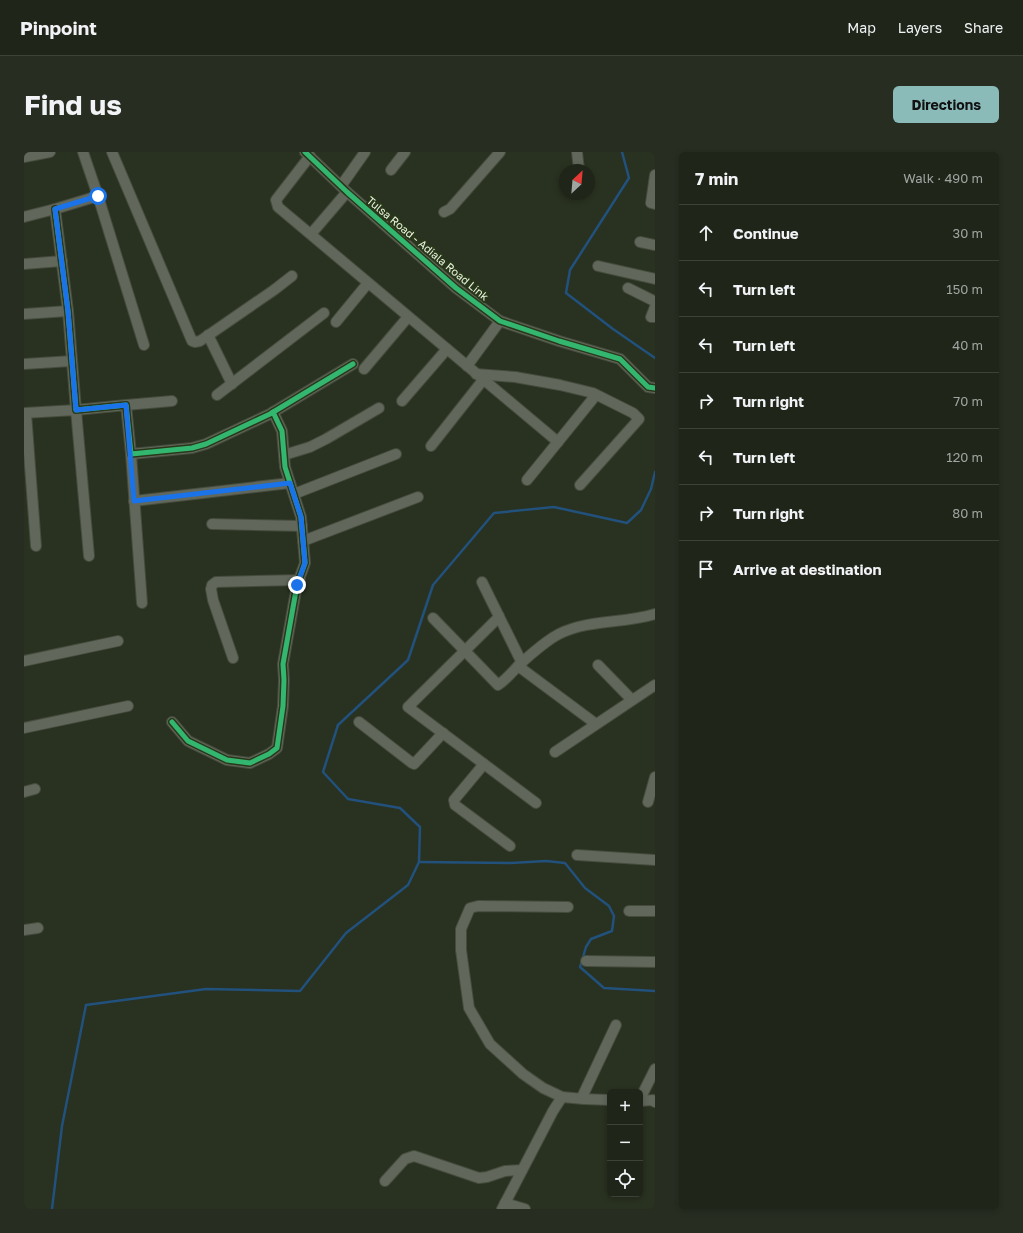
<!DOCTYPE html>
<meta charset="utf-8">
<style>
:root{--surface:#1f2518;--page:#272d21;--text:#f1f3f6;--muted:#a1a5a2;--line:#3c4237;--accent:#8bbbb9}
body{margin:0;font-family:"Golos Text",sans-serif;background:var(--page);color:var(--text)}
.controls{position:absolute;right:12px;bottom:12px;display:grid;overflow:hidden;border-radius:6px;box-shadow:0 2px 6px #0003}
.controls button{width:36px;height:36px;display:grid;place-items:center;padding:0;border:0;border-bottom:1px solid var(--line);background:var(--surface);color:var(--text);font:20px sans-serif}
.compass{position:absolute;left:535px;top:12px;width:36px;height:36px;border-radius:50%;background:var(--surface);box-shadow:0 2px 6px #0003;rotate:26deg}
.stop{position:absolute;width:12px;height:12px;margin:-9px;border:3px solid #1a73e8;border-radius:50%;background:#fff}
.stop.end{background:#1a73e8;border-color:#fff;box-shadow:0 1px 4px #0008}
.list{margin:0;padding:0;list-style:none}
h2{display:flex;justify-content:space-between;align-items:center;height:52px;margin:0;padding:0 16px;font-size:17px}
h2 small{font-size:13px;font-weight:400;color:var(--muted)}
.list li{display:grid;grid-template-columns:26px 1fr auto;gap:12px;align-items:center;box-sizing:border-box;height:56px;padding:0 16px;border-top:1px solid var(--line)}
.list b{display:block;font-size:15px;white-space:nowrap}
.list em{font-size:13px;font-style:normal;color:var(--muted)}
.icon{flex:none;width:22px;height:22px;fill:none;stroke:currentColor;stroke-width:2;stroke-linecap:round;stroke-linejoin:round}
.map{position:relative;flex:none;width:631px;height:1057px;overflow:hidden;border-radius:6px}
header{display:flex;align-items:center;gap:24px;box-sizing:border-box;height:56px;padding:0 20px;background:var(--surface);border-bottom:1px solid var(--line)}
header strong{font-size:19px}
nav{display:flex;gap:22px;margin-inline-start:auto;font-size:14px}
.intro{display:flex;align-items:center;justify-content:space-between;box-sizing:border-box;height:96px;padding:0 24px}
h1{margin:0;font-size:28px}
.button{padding:10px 18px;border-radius:6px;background:var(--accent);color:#111;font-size:14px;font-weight:700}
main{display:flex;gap:24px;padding:0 24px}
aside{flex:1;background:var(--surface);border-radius:6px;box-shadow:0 2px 6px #0003}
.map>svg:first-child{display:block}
</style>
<header>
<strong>Pinpoint</strong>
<nav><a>Map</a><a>Layers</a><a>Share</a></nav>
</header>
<div class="intro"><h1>Find us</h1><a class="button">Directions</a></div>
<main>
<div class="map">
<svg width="631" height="1057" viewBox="0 0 631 1057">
<rect width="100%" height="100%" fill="#293120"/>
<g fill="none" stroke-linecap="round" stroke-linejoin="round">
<g stroke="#21517c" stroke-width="2.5">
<polyline points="598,0 605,26 546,118 542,141 589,177 631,206"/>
<polyline points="395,710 487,711 522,709 541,711 561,736 585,754 590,764 588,779 567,787 562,795 556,815 580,836 631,839"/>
<polyline points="28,1057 38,974 62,853 182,837 276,839 322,781 384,733 395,710 396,675 376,656 324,647 299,620 314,573 384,508 409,433 470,361 530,355 603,371 617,358 627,337 631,320"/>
</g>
<defs>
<g id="street">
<polyline points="88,0 168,189 171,190 176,189 250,138 268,124"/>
<polyline points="281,0 323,40 432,136 476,169 535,189 596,207 624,235 631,236"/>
<polyline points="553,0 555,18"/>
<polyline points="286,4 252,48 254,55 534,290"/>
<polyline points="0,5 26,0"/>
<polyline points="367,18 381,0"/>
<polyline points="631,23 627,51 631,52"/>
<polyline points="317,34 341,0"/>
<polyline points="74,44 120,193"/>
<polyline points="31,57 44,159 52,258 102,253 107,302 168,296 182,292 246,262 329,212"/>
<polyline points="420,60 426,57 476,0"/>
<polyline points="0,65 31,57 74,44 59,0"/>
<polyline points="287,82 323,40"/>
<polyline points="616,90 631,93"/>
<polyline points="0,112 38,109"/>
<polyline points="574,114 631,127"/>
<polyline points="604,136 630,149 631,150"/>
<polyline points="631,155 627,165 631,165"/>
<polyline points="0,162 44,159"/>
<polyline points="312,170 344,131"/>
<polyline points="184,183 208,232"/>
<polyline points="0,212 48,209"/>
<polyline points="443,214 476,169"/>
<polyline points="340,217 384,165"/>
<polyline points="452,222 491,225 536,233 569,241 609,261 615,267 556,333"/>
<polyline points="193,243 300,161"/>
<polyline points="378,249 423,197"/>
<polyline points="102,253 148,249"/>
<polyline points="0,261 52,258 65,404"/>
<polyline points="2,261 12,394"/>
<polyline points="407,294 459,228"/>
<polyline points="107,302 118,451"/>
<polyline points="260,303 286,295 302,287 355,256"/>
<polyline points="503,328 572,243"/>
<polyline points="270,342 372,302"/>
<polyline points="110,349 266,331"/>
<polyline points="188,372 278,374"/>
<polyline points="279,389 394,345"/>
<polyline points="458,430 498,511"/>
<polyline points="475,464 472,468 384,555 512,651"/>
<path d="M 409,466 L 474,533 C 482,528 489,519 496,512 C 506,503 523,488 535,482 C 566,467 599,472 631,462"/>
<polyline points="209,506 189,448 187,437 188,433 192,430 276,428"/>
<polyline points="0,509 94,489"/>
<polyline points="574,513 608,548"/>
<polyline points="494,514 572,572"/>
<polyline points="148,570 164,589 203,608 226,611 245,602 253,596 259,554 260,528 259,512 273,433 281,411 277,365 261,315 258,279 249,260"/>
<polyline points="335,570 388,611 390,612 419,581"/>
<polyline points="0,576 104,554"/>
<polyline points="531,600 631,533"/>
<polyline points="460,612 430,648 431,653 486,694"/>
<polyline points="0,640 11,637"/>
<polyline points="624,650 631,625"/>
<polyline points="553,703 631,708"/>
<polyline points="544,755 454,754 446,756 437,777 437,798 445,856 466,892 499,922 519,936 538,945 560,947 586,948"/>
<polyline points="605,759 631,759"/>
<polyline points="0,778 14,776"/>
<polyline points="562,809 631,810"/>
<polyline points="560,947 559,943 592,873"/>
<polyline points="616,947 631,917"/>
<polyline points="616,949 629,948 629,949 631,950"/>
<polyline points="361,1029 381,1007 390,1004 455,1026 463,1025 481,1019 498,1018"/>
<polyline points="481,1051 501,1057"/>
<polyline points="478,1057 529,959 538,945"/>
</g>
</defs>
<use href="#street" stroke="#454c3d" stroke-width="12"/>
<use href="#street" stroke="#61675b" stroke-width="10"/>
<defs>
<g id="cycleway">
<polyline points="281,0 323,40 432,136 476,169 535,189 596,207 624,235 631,236"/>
<polyline points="31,57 44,159 52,258 102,253 107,302 168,296 182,292 246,262 329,212"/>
<polyline points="148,570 164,589 203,608 226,611 245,602 253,596 259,554 260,528 259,512 273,433 281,411 277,365 261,315 258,279 249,260"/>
</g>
</defs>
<use href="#cycleway" stroke="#293819" stroke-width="8"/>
<use href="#cycleway" stroke="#33b770" stroke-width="5"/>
</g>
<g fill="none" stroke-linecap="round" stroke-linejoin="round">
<polyline stroke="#1a73e8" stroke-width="5" points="74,44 31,57 44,159 52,258 102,253 110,349 266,331 277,365 281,411 273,433"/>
</g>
<g text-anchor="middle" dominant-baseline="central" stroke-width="4" stroke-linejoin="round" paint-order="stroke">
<g font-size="11" fill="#eaf5e2" stroke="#293819">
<text transform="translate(404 96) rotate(40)">Tulsa Road - Adiala Road Link</text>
</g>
</g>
</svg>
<div class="controls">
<button>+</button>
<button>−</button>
<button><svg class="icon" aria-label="locate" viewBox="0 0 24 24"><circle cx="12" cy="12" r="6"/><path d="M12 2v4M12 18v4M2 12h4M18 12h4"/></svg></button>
</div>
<svg class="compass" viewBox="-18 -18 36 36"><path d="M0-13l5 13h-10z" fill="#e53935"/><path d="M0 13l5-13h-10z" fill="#a1a5a2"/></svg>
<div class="stop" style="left:74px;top:44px"></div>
<div class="stop end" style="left:273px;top:433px"></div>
</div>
<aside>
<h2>7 min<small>Walk · 490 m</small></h2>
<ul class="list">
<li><svg class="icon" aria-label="ahead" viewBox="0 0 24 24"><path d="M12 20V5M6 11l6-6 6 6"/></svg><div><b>Continue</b></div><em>30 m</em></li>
<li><svg class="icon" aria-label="left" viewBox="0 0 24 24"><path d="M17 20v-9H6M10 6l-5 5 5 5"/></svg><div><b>Turn left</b></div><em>150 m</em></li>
<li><svg class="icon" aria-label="left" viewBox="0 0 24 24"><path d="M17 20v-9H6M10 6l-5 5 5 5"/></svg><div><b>Turn left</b></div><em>40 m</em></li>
<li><svg class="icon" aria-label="right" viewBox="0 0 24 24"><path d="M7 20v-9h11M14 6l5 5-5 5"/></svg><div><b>Turn right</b></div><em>70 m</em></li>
<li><svg class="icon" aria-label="left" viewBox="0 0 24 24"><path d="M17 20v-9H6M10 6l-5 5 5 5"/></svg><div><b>Turn left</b></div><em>120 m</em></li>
<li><svg class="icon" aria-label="right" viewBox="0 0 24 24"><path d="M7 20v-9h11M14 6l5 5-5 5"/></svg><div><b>Turn right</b></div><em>80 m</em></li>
<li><svg class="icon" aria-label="arrive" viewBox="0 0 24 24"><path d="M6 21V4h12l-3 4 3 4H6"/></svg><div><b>Arrive at destination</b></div></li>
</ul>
</aside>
</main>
